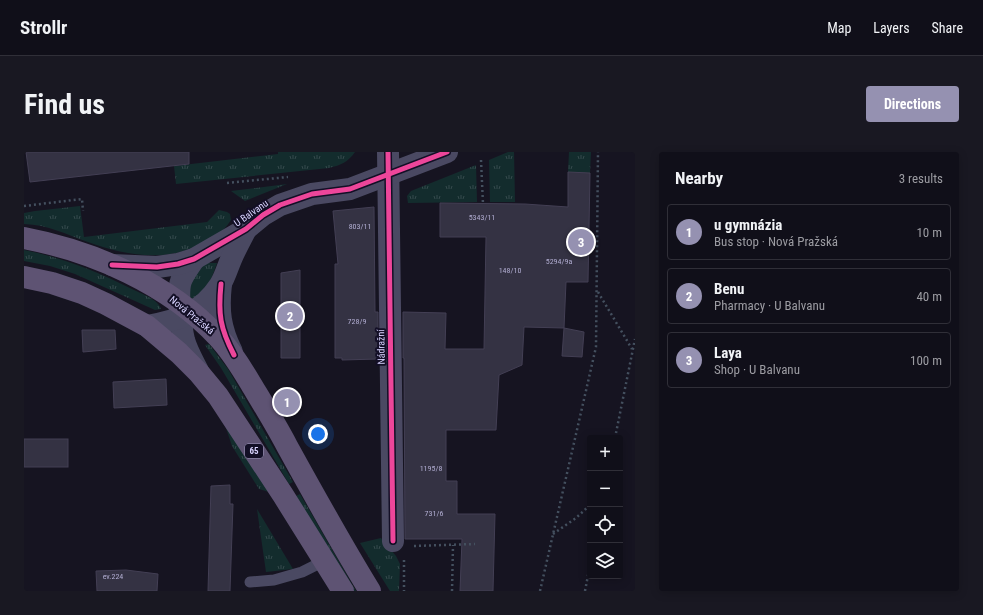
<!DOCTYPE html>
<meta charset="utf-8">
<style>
:root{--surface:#100f19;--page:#191822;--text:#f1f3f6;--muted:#9c9ca2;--line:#302f38;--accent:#9591b1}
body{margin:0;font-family:"Roboto Condensed",sans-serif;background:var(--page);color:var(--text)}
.controls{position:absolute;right:12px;bottom:12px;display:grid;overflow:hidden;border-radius:4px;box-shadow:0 2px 10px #0003}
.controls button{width:36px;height:36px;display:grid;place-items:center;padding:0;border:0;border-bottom:1px solid var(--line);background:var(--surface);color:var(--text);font:20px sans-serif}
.you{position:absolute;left:294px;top:282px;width:14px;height:14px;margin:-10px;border:3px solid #fff;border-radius:50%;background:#1a73e8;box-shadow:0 0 0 6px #1a73e833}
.badge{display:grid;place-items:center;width:26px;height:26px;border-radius:50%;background:var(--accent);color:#fff;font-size:13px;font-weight:700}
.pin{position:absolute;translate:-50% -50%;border:2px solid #fff;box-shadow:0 1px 4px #0006}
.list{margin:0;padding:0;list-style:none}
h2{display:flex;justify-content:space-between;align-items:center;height:52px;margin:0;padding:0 16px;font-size:17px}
h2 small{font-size:13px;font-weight:400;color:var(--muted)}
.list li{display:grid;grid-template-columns:26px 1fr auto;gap:12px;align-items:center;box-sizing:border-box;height:56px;margin:0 8px 8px;padding:0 8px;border:1px solid var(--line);border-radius:4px}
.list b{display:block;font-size:15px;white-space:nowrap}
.list p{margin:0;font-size:13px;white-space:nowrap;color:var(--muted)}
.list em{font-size:13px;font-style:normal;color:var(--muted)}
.icon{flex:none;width:22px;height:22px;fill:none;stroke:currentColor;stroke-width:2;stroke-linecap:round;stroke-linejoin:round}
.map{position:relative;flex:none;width:611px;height:439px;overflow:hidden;border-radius:4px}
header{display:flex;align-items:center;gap:24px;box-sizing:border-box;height:56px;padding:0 20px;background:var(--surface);border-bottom:1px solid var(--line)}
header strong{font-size:19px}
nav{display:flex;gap:22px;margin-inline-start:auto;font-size:14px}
.intro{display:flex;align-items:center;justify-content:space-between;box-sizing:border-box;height:96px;padding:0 24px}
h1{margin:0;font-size:28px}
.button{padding:10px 18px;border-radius:4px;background:var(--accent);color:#fff;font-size:14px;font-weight:700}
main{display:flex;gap:24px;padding:0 24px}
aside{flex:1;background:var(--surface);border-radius:4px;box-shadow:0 2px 10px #0003}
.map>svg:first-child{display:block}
</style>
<header>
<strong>Strollr</strong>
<nav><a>Map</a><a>Layers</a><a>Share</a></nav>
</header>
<div class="intro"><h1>Find us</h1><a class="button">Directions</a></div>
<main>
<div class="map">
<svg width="611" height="439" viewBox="0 0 611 439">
<defs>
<pattern id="grass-tufts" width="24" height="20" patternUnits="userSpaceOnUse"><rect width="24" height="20" fill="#132c2d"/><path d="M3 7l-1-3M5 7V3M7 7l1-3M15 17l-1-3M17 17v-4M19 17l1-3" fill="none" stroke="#354a4c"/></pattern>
</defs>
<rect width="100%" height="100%" fill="#161421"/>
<g fill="url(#grass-tufts)">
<path d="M 254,0 L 331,0 C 324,10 317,13 305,16 L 152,32 L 150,14 L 254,2 Z"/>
<polygon points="484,0 490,0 491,50 466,50 465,8"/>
<polygon points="545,0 567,0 566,21 544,20"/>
<polygon points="452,13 453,50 384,51 383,44 387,39"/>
<polygon points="263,32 221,49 207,39"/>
<path d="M 56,54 L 60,85 L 183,70 L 195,58 L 203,60 L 206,62 L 207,68 C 198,82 190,85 177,92 C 141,111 100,103 64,90 C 41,82 25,73 0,72 L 0,61 L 11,59 Z"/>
<path d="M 0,98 C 40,106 74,120 110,138 C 118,142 134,147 137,157 L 131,158 L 51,122 L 26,114 L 0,109 Z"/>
<path d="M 181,111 L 193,111 C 186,130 186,136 168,147 L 164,143 L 166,126 Z"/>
<polygon points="185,192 204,217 269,330 265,332 197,216 181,193"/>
<polygon points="200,270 245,340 235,337 208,294"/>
<polygon points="276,342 332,439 330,439 272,344"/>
<polygon points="233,357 269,417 242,420"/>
<polygon points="357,386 372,404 376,412 375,439 366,439 336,391"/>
</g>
<g fill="#343243" stroke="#433f54">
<polygon points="2,0 165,0 165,12 6,30"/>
<polygon points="544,20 566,21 564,130 542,130 540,176 500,175 498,213 475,223 472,278 422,278 422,329 433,329 433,362 471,362 469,439 436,439 438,387 381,387 380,206 379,206 379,160 422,161 421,197 460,197 462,85 416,85 416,51 501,52 544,55"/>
<polygon points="350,55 351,160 354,160 354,207 318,208 318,206 311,206 311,112 314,112 309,59"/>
<polygon points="276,118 276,206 257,206 257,121"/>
<polygon points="540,176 560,180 558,205 538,204"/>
<polygon points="58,178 91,178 92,197 59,200"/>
<polygon points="142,227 143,253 90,256 89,230"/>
<rect x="0" y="287" width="44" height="28"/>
<polygon points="206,333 206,352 209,352 206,439 184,439 187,334"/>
<polygon points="102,418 134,422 133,439 73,439 72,419"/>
</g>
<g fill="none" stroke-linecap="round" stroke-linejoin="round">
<g stroke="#44505f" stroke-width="2.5" stroke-dasharray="2 3" stroke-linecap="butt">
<polyline points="457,8 459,52"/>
<polyline points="203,31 264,25"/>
<polyline points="0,54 58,47 59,59"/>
<polyline points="574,140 608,197"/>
<polyline points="591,286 611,187"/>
<polyline points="529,382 552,366 566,353"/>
<polyline points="390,394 451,392"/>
<polyline points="380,408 380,439"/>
<polyline points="428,439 429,393"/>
<polyline points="516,439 572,195 574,0"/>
<polyline points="561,439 566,413"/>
</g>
<polyline stroke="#4a4962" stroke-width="11" points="226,430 250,428 278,420 300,409"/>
<g stroke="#4a4962" stroke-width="22">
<polyline points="364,0 369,389"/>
<path d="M 170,107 C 166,114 160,121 157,129 C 153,140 157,175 160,188 C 163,199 169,209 174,219"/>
<polyline points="88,113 133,115 154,112 170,107 222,77 239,63 256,53 288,42 326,37 423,0"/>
<path d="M 197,132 C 194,159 196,176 208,200"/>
<path d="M 123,174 C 153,169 178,161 196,133 C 201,125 204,114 208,105 C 212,96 217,87 222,77"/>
</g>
<g stroke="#5e5373" stroke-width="22">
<path d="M 0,86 C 69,99 145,132 194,185 C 207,199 217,215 227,232 C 239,252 252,273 263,294 C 290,343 317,392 346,439"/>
<polyline points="0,125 28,131 58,141 82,152 123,174 155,201 175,221 194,244 259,343 319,439"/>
</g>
<defs>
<g id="cycleway">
<polyline points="364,0 369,389"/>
<polyline points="88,113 133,115 154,112 170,107 222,77 239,63 256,53 288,42 326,37 423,0"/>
<path d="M 197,132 C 194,162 196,176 210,203"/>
</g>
</defs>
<use href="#cycleway" stroke="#130f26" stroke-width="8"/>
<use href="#cycleway" stroke="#ed469a" stroke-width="5"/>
</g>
<g text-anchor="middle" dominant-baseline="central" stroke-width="4" stroke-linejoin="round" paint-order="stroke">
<g font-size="8" fill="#b0acd0">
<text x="458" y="65">5343/11</text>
<text x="336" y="74">803/11</text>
<text x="535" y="109">5294/9a</text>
<text x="486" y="118">148/10</text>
<text x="333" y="169">728/9</text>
<text x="407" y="316">1195/8</text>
<text x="410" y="361">731/6</text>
<text x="89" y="424">ev.224</text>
</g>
<rect fill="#130f26" stroke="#9e99be" stroke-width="1" x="221" y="292" width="18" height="14" rx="3"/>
<g font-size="9" font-weight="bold" fill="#d9d4ff">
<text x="230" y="299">65</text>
</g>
<g font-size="10" fill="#d9d4ff" stroke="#130f26">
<text transform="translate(227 61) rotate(-35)">U Balvanu</text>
<text transform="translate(168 163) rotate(39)">Nová Pražská</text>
<text transform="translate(357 195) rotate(-91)">Nádražní</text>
</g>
</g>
</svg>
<div class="controls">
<button>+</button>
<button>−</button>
<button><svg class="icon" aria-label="locate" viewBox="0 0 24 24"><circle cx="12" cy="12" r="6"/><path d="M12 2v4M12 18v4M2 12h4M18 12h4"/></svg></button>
<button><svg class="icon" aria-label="layers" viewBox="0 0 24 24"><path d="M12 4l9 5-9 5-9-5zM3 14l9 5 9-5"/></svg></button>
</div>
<div class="you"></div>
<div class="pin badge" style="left:263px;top:250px">1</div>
<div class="pin badge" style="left:266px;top:164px">2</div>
<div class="pin badge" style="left:557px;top:90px">3</div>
</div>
<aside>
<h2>Nearby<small>3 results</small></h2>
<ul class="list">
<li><span class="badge">1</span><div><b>u gymnázia</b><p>Bus stop · Nová Pražská</p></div><em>10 m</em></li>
<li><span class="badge">2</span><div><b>Benu</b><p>Pharmacy · U Balvanu</p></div><em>40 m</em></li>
<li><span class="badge">3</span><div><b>Laya</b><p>Shop · U Balvanu</p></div><em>100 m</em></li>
</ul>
</aside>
</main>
